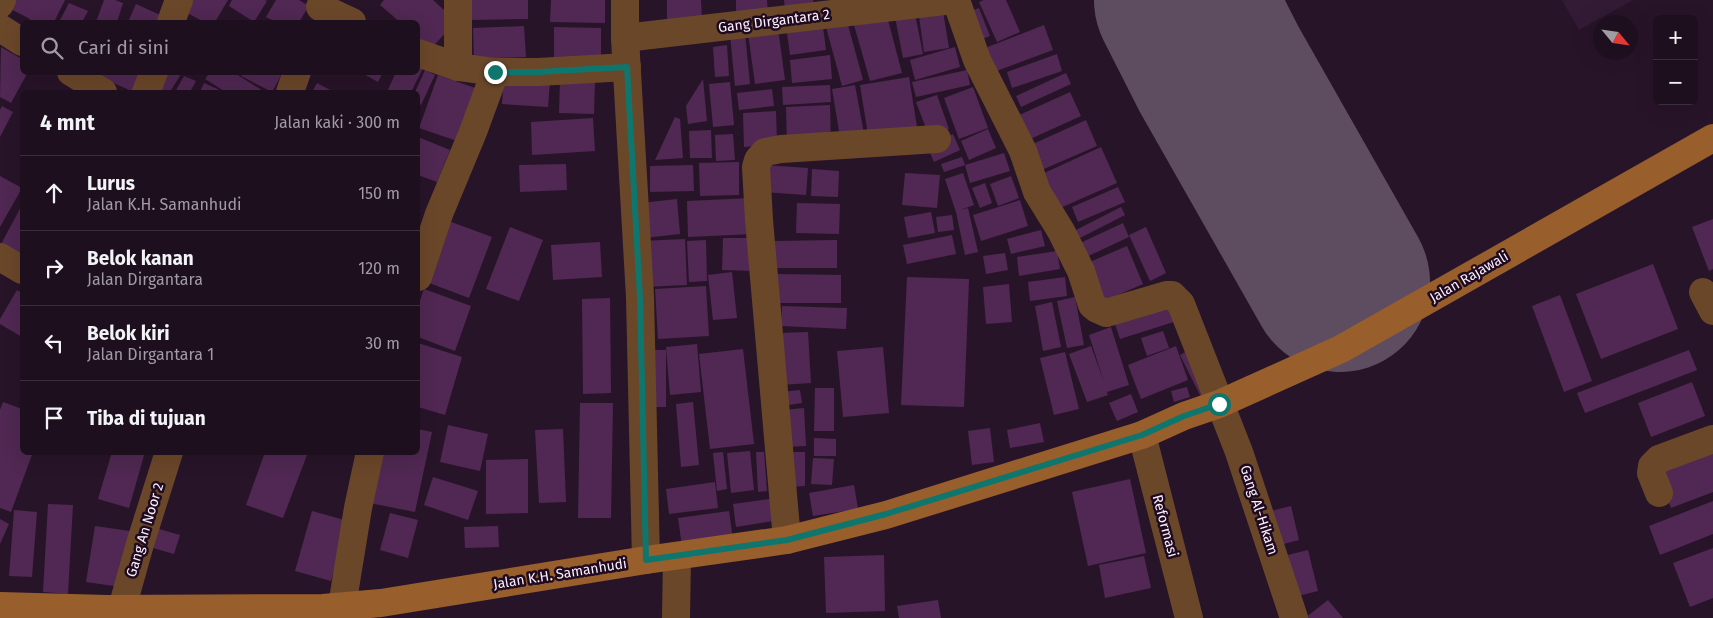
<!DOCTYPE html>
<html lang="id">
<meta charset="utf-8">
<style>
:root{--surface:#1e0f1f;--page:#2b1d2c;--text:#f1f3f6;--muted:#a19ca4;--line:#3c2f3d}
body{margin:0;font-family:"Fira Sans",sans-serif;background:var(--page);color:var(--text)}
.controls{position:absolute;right:15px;top:15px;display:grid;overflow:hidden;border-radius:8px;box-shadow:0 5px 20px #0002}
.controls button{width:45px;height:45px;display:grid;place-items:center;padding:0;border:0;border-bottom:1px solid var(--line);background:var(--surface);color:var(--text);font:25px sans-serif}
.compass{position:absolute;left:1593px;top:15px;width:45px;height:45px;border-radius:50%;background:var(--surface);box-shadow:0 5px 20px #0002;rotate:119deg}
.stop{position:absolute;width:15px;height:15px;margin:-11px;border:4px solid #0f766e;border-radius:50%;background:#fff}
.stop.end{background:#0f766e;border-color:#fff;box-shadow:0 1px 5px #0008}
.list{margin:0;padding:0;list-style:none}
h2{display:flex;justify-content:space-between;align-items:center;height:65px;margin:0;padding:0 20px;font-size:21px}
h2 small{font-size:16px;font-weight:400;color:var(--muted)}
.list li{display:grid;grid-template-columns:32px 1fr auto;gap:15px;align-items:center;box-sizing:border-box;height:75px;padding:0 20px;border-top:1px solid var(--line)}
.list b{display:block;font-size:19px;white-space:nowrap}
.list p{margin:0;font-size:16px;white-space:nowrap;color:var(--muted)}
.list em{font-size:16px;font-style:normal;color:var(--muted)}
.icon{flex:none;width:28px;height:28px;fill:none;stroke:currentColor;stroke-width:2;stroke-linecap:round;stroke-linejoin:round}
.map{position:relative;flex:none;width:1713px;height:618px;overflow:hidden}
.search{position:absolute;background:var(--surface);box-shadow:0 5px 20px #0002;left:20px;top:20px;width:400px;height:55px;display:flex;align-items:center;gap:12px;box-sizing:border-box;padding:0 18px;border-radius:8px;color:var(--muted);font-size:19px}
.panel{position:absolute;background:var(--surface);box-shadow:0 5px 20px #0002;left:20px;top:90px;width:400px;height:365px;border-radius:8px}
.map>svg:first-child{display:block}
</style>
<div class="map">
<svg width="1713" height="618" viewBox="0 0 1713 618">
<rect width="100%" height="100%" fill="#281429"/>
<polygon fill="#331b35" points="1562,0 1633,0 1579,30"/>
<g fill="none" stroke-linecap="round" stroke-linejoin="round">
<path stroke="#5e4c60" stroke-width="72" d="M 1219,69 C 1220,39 1220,26 1243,5"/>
<polyline stroke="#5e4c60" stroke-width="180" points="1184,0 1219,69 1340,282"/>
</g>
<g fill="#502853">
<polygon points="8,0 65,0 54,22 28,22 30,19 5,6"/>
<polygon points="104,0 115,0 123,3 117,22 96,22"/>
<polygon points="182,0 228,0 215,22 204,22 178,8"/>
<polygon points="232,0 265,0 267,1 254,22 229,6"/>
<polygon points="276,0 299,0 309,6 299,22 276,22 266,17"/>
<polygon points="384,0 433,0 456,21 430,50 418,38 418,22 400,22 380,5"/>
<polygon points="471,0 528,0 528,19 471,20"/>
<polygon points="551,0 605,0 605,23 550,22"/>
<polygon points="667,0 701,0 702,22 667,23"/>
<polygon points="736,0 767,0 768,16 736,19"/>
<polygon points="784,0 813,0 814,4 785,9"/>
<polygon points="984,0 1006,0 1020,32 997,42 979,2"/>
<polygon points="69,3 88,11 82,22 59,22"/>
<polygon points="136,4 169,19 168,22 128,22"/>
<polygon points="942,5 949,48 924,52 918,9"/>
<polygon points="979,8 990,36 975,42 964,14"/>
<polygon points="915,14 923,54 903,58 895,17"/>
<polygon points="887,16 902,73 870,81 854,25"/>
<polygon points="847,21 863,80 842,86 826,27"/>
<polygon points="1044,25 1053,50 994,72 985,48"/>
<polygon points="524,26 526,57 474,59 473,28"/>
<polygon points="554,27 601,28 601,67 554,67"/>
<polygon points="823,27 826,50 790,55 787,33"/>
<polygon points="778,28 785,80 755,84 748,33"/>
<polygon points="745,33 750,84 735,86 730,35"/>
<polygon points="727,45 729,76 715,77 713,47"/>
<polygon points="1,47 22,59 22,72 28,72 11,103 0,97"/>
<polygon points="955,47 960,67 915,80 910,60"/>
<polygon points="1057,54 1062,71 1012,88 1007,72"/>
<polygon points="830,55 832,79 792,83 790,60"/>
<polygon points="418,66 423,68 411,92 387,92 396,72 418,72"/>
<polygon points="425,70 435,75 421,105 418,103 418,92 415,92"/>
<polygon points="967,70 970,85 916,97 912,82"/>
<polygon points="105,72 145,72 134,92 102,78"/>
<polygon points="161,72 178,72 181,74 170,92 149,92"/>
<polygon points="210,72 233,72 265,92 226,92 205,79"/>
<polygon points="243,72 283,72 272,92 241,76"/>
<polygon points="360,72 383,72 378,82"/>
<polygon points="1066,73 1071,84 1021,107 1016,96"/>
<polygon points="438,75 481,90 463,143 419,128"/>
<polygon points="184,76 196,81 190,92 175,92"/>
<polygon points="504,77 550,81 548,107 502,104"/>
<polygon points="909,77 918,133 869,141 860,85"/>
<polygon points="703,79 707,121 688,124 686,106"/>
<polygon points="560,80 595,81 594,114 559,113"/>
<polygon points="730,82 734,125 713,127 709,84"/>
<polygon points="204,83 224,92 200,92"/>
<polygon points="317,83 334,92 312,92"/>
<polygon points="830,85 831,102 783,105 782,87"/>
<polygon points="855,85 865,139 841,143 832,89"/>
<polygon points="973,87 988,128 959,139 944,98"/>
<polygon points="772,89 774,106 739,110 737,93"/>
<polygon points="1070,92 1081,116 1026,141 1015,117"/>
<polygon points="937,95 949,129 929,136 916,102"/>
<polygon points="830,105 831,145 787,146 786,107"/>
<polygon points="2,106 13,112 0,137 0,110"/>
<polygon points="776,111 777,144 744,147 743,113"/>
<polygon points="675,117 680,119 683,158 655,160"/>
<polygon points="593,118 595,151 532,155 531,122"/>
<polygon points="1086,120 1097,146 1037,172 1026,147"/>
<polygon points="988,129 996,148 969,160 961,141"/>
<polygon points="711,130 712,158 690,158 689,131"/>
<polygon points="733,134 735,160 716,161 715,135"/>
<polygon points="953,134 960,150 934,162 927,146"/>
<polygon points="418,137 450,150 437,182 418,175"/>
<polygon points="1101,147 1117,183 1058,209 1042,174"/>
<polygon points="1004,153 1010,171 970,183 965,165"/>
<polygon points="962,157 965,165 944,172 941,164"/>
<polygon points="739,162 739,195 700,196 699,163"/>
<polygon points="566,164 567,190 520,192 519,165"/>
<polygon points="693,165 694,191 650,192 650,166"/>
<polygon points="764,165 808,168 806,195 762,192"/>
<polygon points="812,169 839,171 838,197 811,196"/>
<polygon points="905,173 940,175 937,208 902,205"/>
<polygon points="963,173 974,205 960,210 968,208 978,252 965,255 956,212 945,179"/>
<polygon points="0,176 22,188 0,227"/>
<polygon points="1011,176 1019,198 998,206 990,184"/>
<polygon points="985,183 992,203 980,208 972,188"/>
<polygon points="1118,187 1125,202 1078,222 1072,207"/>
<polygon points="751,198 753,234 688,237 687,201"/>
<polygon points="677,199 680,234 644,238 641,203"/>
<polygon points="1020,200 1028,226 981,241 973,215"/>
<polygon points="797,203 840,204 839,234 796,233"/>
<polygon points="22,205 22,261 0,246"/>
<polygon points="1121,207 1125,215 1078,239 1074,231"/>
<polygon points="931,212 935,233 908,238 904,217"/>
<polygon points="952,215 954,230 938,232 936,217"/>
<polygon points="1713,219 1713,269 1709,271 1692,227"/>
<polygon points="446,220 492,237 469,298 424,281"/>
<polygon points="1123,223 1129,237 1084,258 1078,244"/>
<polygon points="510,227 543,240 519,301 486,289"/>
<polygon points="1146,227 1166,273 1150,281 1129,235"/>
<polygon points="1041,230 1045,246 1011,254 1007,239"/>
<polygon points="952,235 956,254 907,264 903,245"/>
<polygon points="723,238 755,238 754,271 722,270"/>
<polygon points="685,239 687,285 643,287 641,241"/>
<polygon points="706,240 707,281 689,282 687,241"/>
<polygon points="837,240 837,268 775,268 775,241"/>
<polygon points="600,242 602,277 553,280 551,245"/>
<polygon points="1127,246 1143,284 1102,302 1085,264"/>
<polygon points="1057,251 1060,269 1019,276 1017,257"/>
<polygon points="1005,253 1008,270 986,274 983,256"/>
<polygon points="1653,264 1678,329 1601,359 1576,294"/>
<polygon points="732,272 737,318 713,320 708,275"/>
<polygon points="776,274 841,275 841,303 776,303"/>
<polygon points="907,277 969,279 964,407 901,405"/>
<polygon points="1065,277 1067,296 1030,301 1028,282"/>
<polygon points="1009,284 1012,322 986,324 983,287"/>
<polygon points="706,286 709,336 658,339 655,289"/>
<polygon points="424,289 471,306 455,351 418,337 418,306"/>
<polygon points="17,290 22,293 22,337 0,324 0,319"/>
<polygon points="1560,295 1592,381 1564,392 1532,306"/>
<polygon points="1075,297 1084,345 1067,348 1057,301"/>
<polygon points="610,298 611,393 583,394 582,299"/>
<polygon points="1173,299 1180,320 1120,339 1113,318"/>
<polygon points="1052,302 1061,347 1043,351 1035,306"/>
<polygon points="782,306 847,308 846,329 781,326"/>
<polygon points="1111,327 1129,385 1107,392 1108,395 1087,402 1069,354 1091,346 1104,382 1089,335"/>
<polygon points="1163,331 1169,348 1147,356 1141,338"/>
<polygon points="808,332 811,383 780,385 777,333"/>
<polygon points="418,343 462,357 445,415 418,407"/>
<polygon points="697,344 701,392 670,395 666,347"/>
<polygon points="1176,346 1188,380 1141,399 1128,365"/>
<polygon points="883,347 889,413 843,417 837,351"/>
<polygon points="743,349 754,444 710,449 699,354"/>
<polygon points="1191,349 1213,391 1201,397 1180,355"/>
<rect x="652" y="350" width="14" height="57"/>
<polygon points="1689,350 1697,370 1585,413 1577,393"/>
<polygon points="1065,352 1079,409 1054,415 1040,358"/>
<polygon points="1692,382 1705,416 1651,437 1638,403"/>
<polygon points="1187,387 1190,397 1174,402 1171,391"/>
<polygon points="815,388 834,388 834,431 814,431"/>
<polygon points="800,390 802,403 782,406 780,392"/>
<polygon points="1131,394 1138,412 1117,421 1109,403"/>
<polygon points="3,402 22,409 22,452 33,452 11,512 0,508 0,410"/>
<polygon points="693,402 699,465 681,467 676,404"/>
<polygon points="580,403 613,403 611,518 578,518"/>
<polygon points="804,408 806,446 785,447 783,410"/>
<polygon points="1040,423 1044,442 1010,448 1007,430"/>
<polygon points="448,425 488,434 480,471 440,462"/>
<polygon points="990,428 994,462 972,465 968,431"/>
<polygon points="418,429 432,432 415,512 370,503 381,452 418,452"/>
<polygon points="563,429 566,502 539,503 535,430"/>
<polygon points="814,438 836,439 836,456 814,456"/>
<polygon points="1713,444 1713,492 1671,508 1655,467"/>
<polygon points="750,451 754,490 731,493 727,453"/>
<polygon points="112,452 145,452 129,508 98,499"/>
<polygon points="265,452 300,452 307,455 283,518 246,505"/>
<polygon points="723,452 727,489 717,491 713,453"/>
<polygon points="756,452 764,452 767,491 758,492"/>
<polygon points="786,452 805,452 805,486 787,487"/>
<polygon points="813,458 834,459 832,485 811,484"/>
<polygon points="528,459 528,513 486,514 486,460"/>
<polygon points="433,477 478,491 468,520 424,505"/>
<polygon points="1130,479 1146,553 1088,566 1072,492"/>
<polygon points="715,482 718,508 669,514 666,489"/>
<polygon points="854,485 858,509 813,516 809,493"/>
<polygon points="777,498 780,520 736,527 733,504"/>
<polygon points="1713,501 1713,534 1660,555 1649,526"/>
<polygon points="48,504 73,505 68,594 43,592"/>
<polygon points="1291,506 1299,540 1276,546 1267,512"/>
<polygon points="14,510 37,512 32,577 9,576"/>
<polygon points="312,511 348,521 331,581 295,571"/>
<polygon points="729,511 733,539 682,546 678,518"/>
<polygon points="390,513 418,520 408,558 380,550"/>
<polygon points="0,519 9,524 0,544"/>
<polygon points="95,526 130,531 121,587 86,582"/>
<polygon points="498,526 499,547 465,548 464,527"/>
<polygon points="152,527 180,535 174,554 146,546"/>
<polygon points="1713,548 1713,598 1690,607 1673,563"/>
<polygon points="1308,550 1318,591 1298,596 1288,555"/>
<polygon points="884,555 885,611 826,613 824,557"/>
<polygon points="1144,556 1151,588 1105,598 1099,565"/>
<polygon points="938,600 941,618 899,618 897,606"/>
<polygon points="1328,600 1343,618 1305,618"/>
</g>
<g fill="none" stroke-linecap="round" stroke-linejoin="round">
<g stroke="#6b472a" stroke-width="28">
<polyline points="625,0 625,38 640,297 646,560"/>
<polyline points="956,0 977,60 1023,151 1037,192 1061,231 1081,271 1092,305 1097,309 1106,313 1167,295 1172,295 1181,304 1239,452 1294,618"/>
<polyline points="0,4 2,0"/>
<polyline points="320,7 352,22"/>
<polyline points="171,22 179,0"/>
<polyline points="0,28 22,42"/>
<polyline points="625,38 953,0"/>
<polyline points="418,53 458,67 495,72 538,72 627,67"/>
<polyline points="458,67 458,0"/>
<polyline points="71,72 103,92"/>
<polyline points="146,92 154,72"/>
<polyline points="290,92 297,72"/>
<polyline points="0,257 22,270"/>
<polyline points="418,277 439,214 473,132 495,72"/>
<polyline points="1703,292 1713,311"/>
<polyline points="1142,435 1189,618"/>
<polyline points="1659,493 1651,473 1652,466 1659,459 1713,439"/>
<polyline points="787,540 759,220 756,167 758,160 765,152 781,149 937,139"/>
<polyline points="342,606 358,508 370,452"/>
<polyline points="122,608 140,544 169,452"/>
<polyline points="676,618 677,556"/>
</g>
<polyline stroke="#985e2c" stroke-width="28" points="0,606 107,609 323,608 381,603 646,560 787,540 886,515 1142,435 1184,416 1219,404 1341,349 1713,138"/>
</g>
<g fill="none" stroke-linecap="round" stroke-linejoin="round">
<polyline stroke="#0f766e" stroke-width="6" points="495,72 538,72 627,67 640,297 646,560 787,540 886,514 1142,435 1184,416 1219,404"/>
</g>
<g text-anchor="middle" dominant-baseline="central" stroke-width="5" stroke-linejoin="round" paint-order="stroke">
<g font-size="14" fill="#fdeffd" stroke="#1e0b1f">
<text transform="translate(774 21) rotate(-7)">Gang Dirgantara 2</text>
<text transform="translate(1469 277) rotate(-30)">Jalan Rajawali</text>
<text transform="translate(1259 510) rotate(72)">Gang Al-Hikam</text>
<text transform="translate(1165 526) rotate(75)">Reformasi</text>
<text transform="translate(145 530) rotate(-73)">Gang An Noor 2</text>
<text transform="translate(560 574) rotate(-9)">Jalan K.H. Samanhudi</text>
</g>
</g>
</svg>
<div class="controls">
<button>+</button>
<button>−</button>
</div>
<svg class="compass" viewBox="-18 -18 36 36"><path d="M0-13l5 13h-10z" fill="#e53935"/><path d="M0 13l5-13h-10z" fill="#a19ca4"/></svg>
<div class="stop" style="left:1219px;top:404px"></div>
<div class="stop end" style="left:495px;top:72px"></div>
<div class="search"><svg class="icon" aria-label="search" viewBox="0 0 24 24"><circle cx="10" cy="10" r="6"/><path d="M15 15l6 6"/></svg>Cari di sini</div>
<section class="panel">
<h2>4 mnt<small>Jalan kaki · 300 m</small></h2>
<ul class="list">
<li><svg class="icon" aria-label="ahead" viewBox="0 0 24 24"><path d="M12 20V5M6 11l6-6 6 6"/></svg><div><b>Lurus</b><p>Jalan K.H. Samanhudi</p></div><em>150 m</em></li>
<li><svg class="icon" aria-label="right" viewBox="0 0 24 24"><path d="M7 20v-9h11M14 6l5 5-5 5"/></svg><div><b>Belok kanan</b><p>Jalan Dirgantara</p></div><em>120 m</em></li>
<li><svg class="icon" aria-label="left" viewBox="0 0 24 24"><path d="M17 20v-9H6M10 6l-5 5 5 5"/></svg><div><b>Belok kiri</b><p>Jalan Dirgantara 1</p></div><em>30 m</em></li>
<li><svg class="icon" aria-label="arrive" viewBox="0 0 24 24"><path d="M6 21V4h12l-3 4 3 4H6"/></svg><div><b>Tiba di tujuan</b></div></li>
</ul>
</section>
</div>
